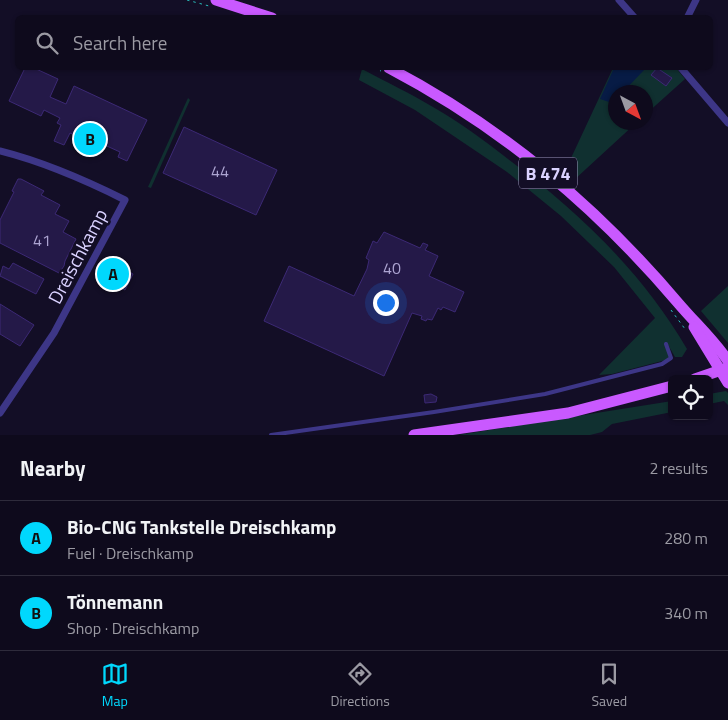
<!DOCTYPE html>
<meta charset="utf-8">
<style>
:root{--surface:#0e0a1c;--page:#171325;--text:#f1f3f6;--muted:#9b9aa3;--line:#2e2b3b;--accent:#00d8fd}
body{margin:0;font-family:"Titillium Web",sans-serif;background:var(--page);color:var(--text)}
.controls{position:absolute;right:15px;bottom:15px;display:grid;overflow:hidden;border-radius:8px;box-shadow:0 1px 4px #0004}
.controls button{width:45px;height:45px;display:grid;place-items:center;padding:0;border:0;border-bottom:1px solid var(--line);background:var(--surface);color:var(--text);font:25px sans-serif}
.compass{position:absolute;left:608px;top:85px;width:45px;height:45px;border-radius:50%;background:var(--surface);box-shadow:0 1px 4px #0004;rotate:139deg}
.you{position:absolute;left:385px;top:302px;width:18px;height:18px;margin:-12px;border:4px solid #fff;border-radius:50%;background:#1a73e8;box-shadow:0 0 0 8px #1a73e833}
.badge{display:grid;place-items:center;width:32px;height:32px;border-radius:50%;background:var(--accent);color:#111;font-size:16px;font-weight:700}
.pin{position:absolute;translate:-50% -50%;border:2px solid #fff;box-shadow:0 1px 5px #0006}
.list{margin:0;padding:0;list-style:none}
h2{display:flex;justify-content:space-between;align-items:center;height:65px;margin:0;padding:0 20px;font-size:21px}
h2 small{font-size:16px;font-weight:400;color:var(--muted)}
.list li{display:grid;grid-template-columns:32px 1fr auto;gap:15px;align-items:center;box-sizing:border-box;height:75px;padding:0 20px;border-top:1px solid var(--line)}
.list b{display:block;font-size:19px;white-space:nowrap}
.list p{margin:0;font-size:16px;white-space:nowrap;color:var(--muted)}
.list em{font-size:16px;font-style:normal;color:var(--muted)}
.icon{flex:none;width:28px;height:28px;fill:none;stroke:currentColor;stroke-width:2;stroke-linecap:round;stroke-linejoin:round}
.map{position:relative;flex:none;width:728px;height:435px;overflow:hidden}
.search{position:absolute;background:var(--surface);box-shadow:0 1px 4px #0004;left:15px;right:15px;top:15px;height:55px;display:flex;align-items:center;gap:12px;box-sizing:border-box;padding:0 18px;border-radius:8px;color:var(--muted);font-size:19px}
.sheet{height:215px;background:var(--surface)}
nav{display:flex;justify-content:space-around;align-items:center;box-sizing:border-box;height:70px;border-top:1px solid var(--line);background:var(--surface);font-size:14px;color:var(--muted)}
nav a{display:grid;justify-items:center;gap:2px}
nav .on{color:var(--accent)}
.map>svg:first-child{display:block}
</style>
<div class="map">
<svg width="728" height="435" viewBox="0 0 728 435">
<rect width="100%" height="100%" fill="#130e26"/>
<g fill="#103030">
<polygon points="613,68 676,68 685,79 646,114 646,92 616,92 616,122 636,123 574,180 565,171"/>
<path d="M 362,69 C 386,82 410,93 433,107 C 459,122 484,140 508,159 C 579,212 642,272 687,349 L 682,357 L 675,357 L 667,343 L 670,356 L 666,360 L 612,374 L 599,375 L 655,318 L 614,267 L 561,216 L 507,172 L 415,110 L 359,80 Z"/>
<polygon points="188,98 190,100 151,188 148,187"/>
<polygon points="728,286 728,343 701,311"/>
<polygon points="726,391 728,393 728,405 724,401 709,404 709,394"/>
<polygon points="672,401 672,412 612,424 602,432 590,435 458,435"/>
</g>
<polygon fill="#071b45" points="614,68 646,68 623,92 616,92 615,100 609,102 600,99"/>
<g fill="#241948" stroke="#3c2975">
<polygon points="25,68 34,68 58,79 50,97 66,104 74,86 147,120 127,161 118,157 120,152 98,142 95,149 78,141 80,137 70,133 64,145 54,141 61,125 57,123 60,118 44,110 41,116 9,101"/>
<polygon points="657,68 672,78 666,86 651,75"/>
<polygon points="184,127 277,170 256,215 163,173"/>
<polygon points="18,179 21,179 44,191 41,195 60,205 55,214 69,221 63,232 76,239 65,261 64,266 59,273 0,243 0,220 14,192 12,191"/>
<polygon points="384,232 420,248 423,243 428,245 425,250 438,256 429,276 464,292 455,312 443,307 441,310 438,308 432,320 427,319 426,321 421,319 422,316 412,313 384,376 264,321 289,266 354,296 367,269 369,260 366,258 373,241 377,243"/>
<polygon points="13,263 44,279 36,294 0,276 3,266 9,269"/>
<polygon points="128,271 133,274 125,290 120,287"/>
<polygon points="0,304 34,325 20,346 0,334"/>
<polygon points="431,394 437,397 436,402 425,403 424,395"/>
</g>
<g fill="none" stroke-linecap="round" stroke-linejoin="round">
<g stroke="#29bdbb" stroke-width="1" stroke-dasharray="2.5 4" stroke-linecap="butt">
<polyline points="187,0 209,6"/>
<polyline points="374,68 381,71"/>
<polyline points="671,310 685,329"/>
</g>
<polyline stroke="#3d3687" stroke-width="4" points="271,435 434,412 545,394 662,364 671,358 666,344"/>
<g stroke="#3d3687" stroke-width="7">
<polyline points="619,0 635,18"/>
<polyline points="687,18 696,0"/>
<polyline points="681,68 728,123"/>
<path d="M 0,151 C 44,162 85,180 125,200 L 54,333 L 0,413"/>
</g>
<g stroke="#c959ff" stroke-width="11">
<polyline points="216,0 272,18"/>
<path d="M 389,68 C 503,128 596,206 679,304 C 696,324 713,339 728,361"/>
<polyline points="694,327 728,383"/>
<polyline points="695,379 727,368"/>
<polyline points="414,435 568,413 672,386"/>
</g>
</g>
<g text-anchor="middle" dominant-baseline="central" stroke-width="5" stroke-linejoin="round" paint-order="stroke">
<g font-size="16" fill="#aca4d1">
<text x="220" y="171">44</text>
<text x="42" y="240">41</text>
<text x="392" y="268">40</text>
</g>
<rect fill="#130e26" stroke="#9e97be" stroke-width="1" x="519" y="157.5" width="58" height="31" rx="4"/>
<g font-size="18" font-weight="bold" fill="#dad2ff">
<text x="548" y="173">B 474</text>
</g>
<g font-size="19" fill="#dad2ff" stroke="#130e26">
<text transform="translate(77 256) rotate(-62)">Dreischkamp</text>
</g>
</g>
</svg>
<div class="controls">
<button><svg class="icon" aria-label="locate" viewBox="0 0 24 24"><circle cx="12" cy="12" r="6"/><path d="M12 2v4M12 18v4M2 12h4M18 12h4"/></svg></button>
</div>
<svg class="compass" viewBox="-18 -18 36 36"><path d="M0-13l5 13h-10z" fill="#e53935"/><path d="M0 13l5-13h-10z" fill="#9b9aa3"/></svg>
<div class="you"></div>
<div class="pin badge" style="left:113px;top:274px">A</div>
<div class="pin badge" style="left:90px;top:139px">B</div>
<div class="search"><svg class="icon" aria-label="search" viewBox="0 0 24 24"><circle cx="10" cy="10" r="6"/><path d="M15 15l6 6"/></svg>Search here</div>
</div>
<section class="sheet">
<h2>Nearby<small>2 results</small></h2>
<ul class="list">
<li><span class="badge">A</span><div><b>Bio-CNG Tankstelle Dreischkamp</b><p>Fuel · Dreischkamp</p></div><em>280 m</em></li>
<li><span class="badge">B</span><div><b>Tönnemann</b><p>Shop · Dreischkamp</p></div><em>340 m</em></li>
</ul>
</section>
<nav>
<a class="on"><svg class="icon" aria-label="map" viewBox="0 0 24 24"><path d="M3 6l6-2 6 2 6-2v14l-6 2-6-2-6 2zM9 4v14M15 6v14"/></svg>Map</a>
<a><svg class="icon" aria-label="directions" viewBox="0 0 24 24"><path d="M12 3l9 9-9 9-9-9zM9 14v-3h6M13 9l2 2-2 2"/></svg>Directions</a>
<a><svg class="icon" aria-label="saved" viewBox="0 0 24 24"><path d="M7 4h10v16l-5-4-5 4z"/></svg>Saved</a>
</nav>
